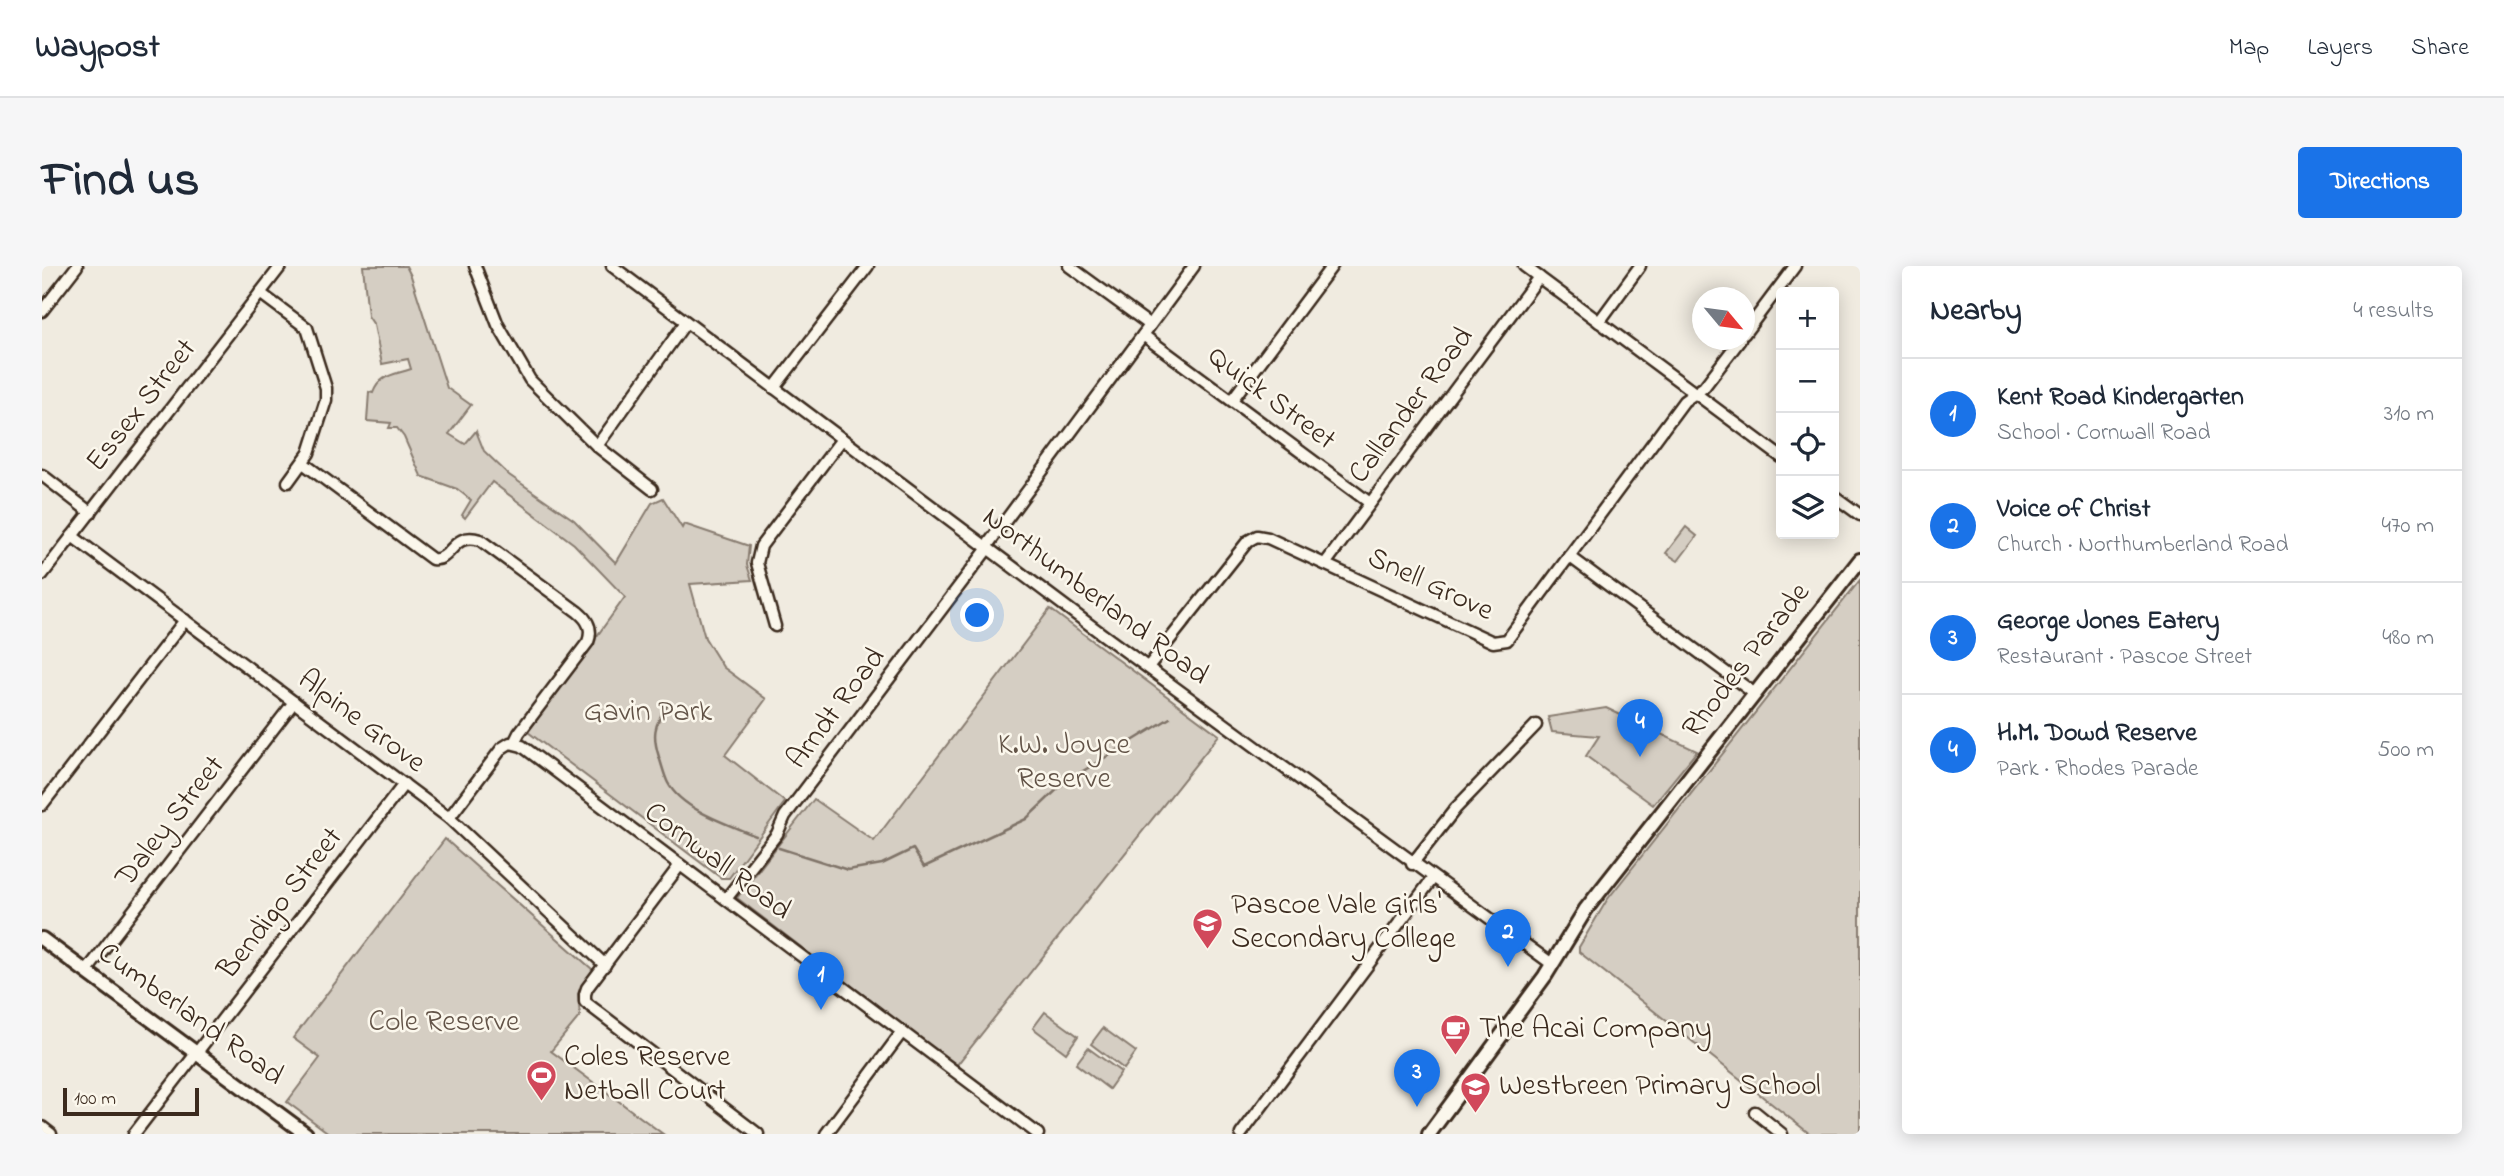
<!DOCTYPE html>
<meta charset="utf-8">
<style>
:root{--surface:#fff;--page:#f6f6f7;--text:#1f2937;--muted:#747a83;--line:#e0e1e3;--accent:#1a73e8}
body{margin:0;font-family:"Indie Flower",sans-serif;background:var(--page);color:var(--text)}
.controls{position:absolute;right:21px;top:21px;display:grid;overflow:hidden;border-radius:7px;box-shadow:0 4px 18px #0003}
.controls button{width:63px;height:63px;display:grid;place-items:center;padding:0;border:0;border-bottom:2px solid var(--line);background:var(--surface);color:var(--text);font:35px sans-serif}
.compass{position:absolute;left:1650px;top:21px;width:63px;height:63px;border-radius:50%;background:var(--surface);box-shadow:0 4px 18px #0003;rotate:119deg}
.scale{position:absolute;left:21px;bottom:18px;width:136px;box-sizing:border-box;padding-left:7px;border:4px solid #3b2a1e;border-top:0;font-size:19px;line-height:24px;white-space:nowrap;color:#3b2a1e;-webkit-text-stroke:5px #fbf7ec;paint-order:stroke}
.you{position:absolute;left:936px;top:350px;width:24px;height:24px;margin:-18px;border:5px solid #fff;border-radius:50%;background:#1a73e8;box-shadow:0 0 0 10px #1a73e833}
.badge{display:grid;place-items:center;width:46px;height:46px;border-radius:50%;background:var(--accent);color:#fff;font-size:23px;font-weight:700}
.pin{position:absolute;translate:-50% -58px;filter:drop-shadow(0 2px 4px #0008)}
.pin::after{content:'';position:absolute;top:37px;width:24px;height:21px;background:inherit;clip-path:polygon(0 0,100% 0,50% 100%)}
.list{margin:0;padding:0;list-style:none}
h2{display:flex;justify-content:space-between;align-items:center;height:91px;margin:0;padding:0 28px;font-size:30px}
h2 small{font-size:23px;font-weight:400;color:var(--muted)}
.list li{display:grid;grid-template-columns:46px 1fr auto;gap:21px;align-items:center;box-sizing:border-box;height:112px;padding:0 28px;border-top:2px solid var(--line)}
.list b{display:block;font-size:26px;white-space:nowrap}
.list p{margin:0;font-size:23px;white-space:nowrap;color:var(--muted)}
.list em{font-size:23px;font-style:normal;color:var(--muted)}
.icon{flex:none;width:38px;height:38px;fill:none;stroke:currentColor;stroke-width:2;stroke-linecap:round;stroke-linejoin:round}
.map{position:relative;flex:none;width:1818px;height:868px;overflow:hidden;border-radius:7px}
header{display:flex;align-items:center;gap:42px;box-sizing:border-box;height:98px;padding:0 35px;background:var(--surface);border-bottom:2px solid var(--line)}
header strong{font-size:33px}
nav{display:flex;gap:38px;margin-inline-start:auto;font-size:24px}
.intro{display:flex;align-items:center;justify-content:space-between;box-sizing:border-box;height:168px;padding:0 42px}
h1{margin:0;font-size:49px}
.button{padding:18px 32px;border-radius:7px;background:var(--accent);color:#fff;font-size:24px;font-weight:700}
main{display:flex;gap:42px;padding:0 42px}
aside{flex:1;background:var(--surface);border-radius:7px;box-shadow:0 4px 18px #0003}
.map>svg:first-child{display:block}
</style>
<header>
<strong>Waypost</strong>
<nav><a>Map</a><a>Layers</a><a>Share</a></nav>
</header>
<div class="intro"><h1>Find us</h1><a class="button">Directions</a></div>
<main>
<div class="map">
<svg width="1818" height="868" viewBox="0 0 1818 868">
<rect width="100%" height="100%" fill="#f0ebe0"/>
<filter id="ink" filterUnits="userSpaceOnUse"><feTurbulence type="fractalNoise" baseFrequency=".0143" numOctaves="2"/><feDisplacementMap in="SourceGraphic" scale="14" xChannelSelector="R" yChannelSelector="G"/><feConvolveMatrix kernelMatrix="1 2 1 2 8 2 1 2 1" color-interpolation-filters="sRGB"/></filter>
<g filter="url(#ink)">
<g fill="#d5cec3" stroke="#887c70" stroke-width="2">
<path d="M 321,0 L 364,0 L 369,10 L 405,122 L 429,139 L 407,168 L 423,178 L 434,165 L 442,185 L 467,209 L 532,254 L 574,297 L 610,237 L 621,232 L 640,262 L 642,258 L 707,280 L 705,299 L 710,314 L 648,318 L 663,372 L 681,401 L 724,433 L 683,489 L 743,536 L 687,612 L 679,612 L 486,466 L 583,331 L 532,278 L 450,216 L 423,252 L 420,249 L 429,234 L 415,223 L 379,210 L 362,171 L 355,162 L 347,162 L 349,157 L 325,155 L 327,126 L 331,127 C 338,108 352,109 369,103 L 366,93 L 340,98 L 332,59 L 326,50 Z"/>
<polygon points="1644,261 1655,270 1636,295 1624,287"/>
<polygon points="1818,314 1818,868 1768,868 1537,686 1537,681 1565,634"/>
<polygon points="1008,343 1177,469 914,800 695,632 772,533 832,575"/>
<polygon points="1564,442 1655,485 1611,539 1544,490 1557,470 1510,466 1506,451"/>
<polygon points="403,573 551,704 536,728 538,750 509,785 621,868 288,868 245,836 278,792 251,772"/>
<polygon points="1003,746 1036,770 1024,787 991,762"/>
<polygon points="1061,762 1094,786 1082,803 1049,778"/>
<polygon points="1046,782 1079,806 1067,823 1034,798"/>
</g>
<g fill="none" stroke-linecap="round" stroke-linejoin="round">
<g stroke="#7f7367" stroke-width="2.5">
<path d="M 625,440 C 612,459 610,469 617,491 C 620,499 622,509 626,517 C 640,544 688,559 714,570"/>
<polyline points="737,582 806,604 840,598 871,583 882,601 984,553 1023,516 1128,452"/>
</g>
<defs>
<g id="minor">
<polyline points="433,0 456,59 488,114 555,180 610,223"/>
<polyline points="570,0 1060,368 1510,698"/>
<polyline points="1027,0 1108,59"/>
<polyline points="1482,0 1739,191"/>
<polyline points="218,27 265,62 284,122 284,134 267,187 246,216"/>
<polyline points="0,45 35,0"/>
<polyline points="1557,56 1598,0"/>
<polyline points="1702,68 1753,0"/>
<polyline points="1101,69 1328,237"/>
<polyline points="732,122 826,0"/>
<polyline points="1190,134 1290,0"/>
<polyline points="555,180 644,56"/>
<path d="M 261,197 L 390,293 C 411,296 409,265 438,274 L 536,346 C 546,354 551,363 546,376 L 477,467 L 472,477"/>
<polyline points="0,209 49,247"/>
<polyline points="1792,230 1818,249"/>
<polyline points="30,270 407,552 563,699"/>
<polyline points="944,281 1152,0"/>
<polyline points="1527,290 1713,428"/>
<polyline points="1283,298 1497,11"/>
<polyline points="0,309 239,0"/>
<polyline points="733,360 715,297 719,280 800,173"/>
<polyline points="1106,401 1206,275 1215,270 1226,272 1451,376 1465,374 1642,135 1662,121 1698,74"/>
<polyline points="0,539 143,354"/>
<polyline points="407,552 460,482 468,477 480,480 996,868"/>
<polyline points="1370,598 1414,542 1494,459"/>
<polyline points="638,599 545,722 543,728 543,736 716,868"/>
<polyline points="684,633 735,568 743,550 946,282"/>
<polyline points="44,706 252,436"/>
<polyline points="1713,846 1740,868"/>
<polyline points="0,861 9,868"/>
<polyline points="92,868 362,518"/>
<polyline points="784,868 860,766"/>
<polyline points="1199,868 1391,612"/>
</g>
<g id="major">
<polyline points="0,673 264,868"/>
<polyline points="1387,868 1503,710 1544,643 1818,294"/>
</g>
</defs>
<use href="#minor" stroke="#3b2a1e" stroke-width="15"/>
<use href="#major" stroke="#3b2a1e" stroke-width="18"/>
<use href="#minor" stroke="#fbf7ec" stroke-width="10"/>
<use href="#major" stroke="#fbf7ec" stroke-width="12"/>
</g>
</g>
<defs>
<symbol id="school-pin" viewBox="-11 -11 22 30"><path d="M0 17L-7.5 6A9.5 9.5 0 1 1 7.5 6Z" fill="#d1495b" stroke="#fbf7ec"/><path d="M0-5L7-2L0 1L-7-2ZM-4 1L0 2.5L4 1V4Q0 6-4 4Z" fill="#fff"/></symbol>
<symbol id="cafe-pin" viewBox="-11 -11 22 30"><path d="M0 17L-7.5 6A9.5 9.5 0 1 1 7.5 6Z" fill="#d1495b" stroke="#fbf7ec"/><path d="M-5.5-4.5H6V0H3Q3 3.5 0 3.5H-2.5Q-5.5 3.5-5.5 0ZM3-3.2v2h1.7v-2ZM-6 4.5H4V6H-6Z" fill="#fff"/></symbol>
<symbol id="stadium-pin" viewBox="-11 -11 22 30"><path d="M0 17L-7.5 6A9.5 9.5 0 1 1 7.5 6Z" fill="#d1495b" stroke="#fbf7ec"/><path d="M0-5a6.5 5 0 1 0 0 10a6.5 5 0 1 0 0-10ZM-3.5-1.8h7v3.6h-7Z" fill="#fff"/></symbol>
</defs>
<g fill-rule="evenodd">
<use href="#school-pin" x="1148" y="640" width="35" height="47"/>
<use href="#cafe-pin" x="1396" y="746" width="35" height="47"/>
<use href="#stadium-pin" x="482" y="792" width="35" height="47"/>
<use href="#school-pin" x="1416" y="804" width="35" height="47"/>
</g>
<g text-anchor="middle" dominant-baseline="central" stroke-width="5" stroke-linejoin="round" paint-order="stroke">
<g font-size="30" fill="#3b2a1e" stroke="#fbf7ec">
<text transform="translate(1229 133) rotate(37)">Quick Street</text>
<text transform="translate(100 140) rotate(-52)">Essex Street</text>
<text transform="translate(1370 140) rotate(-53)">Callander Road</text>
<text transform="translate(1388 319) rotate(25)">Snell Grove</text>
<text transform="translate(1053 331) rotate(37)">Northumberland Road</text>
<text transform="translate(1705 395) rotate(-52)">Rhodes Parade</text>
<text transform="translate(795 443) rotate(-53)">Arndt Road</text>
<text transform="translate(319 456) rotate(37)">Alpine Grove</text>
<text transform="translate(129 556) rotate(-52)">Daley Street</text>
<text transform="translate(675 596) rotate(37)">Cornwall Road</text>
<text transform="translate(239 638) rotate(-52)">Bendigo Street</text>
<text transform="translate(148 749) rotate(36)">Cumberland Road</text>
</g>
<g font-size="30" fill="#625347" stroke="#fbf7ec">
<text x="606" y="447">Gavin Park</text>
<text x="1022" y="480">K.W. Joyce<tspan x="1022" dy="34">Reserve</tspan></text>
<text x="402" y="757">Cole Reserve</text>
</g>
<g font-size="30" fill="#3b2a1e" stroke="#fbf7ec" text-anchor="start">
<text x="1189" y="640">Pascoe Vale Girls'<tspan x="1189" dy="34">Secondary College</tspan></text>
<text x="1437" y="764">The Acai Company</text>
<text x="522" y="792">Coles Reserve<tspan x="522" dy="34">Netball Court</tspan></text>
<text x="1457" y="821">Westbreen Primary School</text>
</g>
</g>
</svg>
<div class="controls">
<button>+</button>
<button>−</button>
<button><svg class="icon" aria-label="locate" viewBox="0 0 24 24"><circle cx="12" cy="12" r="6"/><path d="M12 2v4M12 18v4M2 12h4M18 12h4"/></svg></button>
<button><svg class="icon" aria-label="layers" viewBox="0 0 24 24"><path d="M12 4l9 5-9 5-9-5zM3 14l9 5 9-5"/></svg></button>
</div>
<svg class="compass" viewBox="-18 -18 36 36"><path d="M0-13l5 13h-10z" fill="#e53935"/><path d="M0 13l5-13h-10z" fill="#747a83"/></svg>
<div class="scale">100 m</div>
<div class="you"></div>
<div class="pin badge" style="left:779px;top:744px">1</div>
<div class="pin badge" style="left:1466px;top:701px">2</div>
<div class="pin badge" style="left:1375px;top:841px">3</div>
<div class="pin badge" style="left:1598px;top:491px">4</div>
</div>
<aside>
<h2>Nearby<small>4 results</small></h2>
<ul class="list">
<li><span class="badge">1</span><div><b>Kent Road Kindergarten</b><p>School · Cornwall Road</p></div><em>310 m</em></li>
<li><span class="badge">2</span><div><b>Voice of Christ</b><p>Church · Northumberland Road</p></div><em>470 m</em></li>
<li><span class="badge">3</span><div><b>George Jones Eatery</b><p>Restaurant · Pascoe Street</p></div><em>480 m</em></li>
<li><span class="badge">4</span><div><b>H.M. Dowd Reserve</b><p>Park · Rhodes Parade</p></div><em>500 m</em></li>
</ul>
</aside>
</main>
